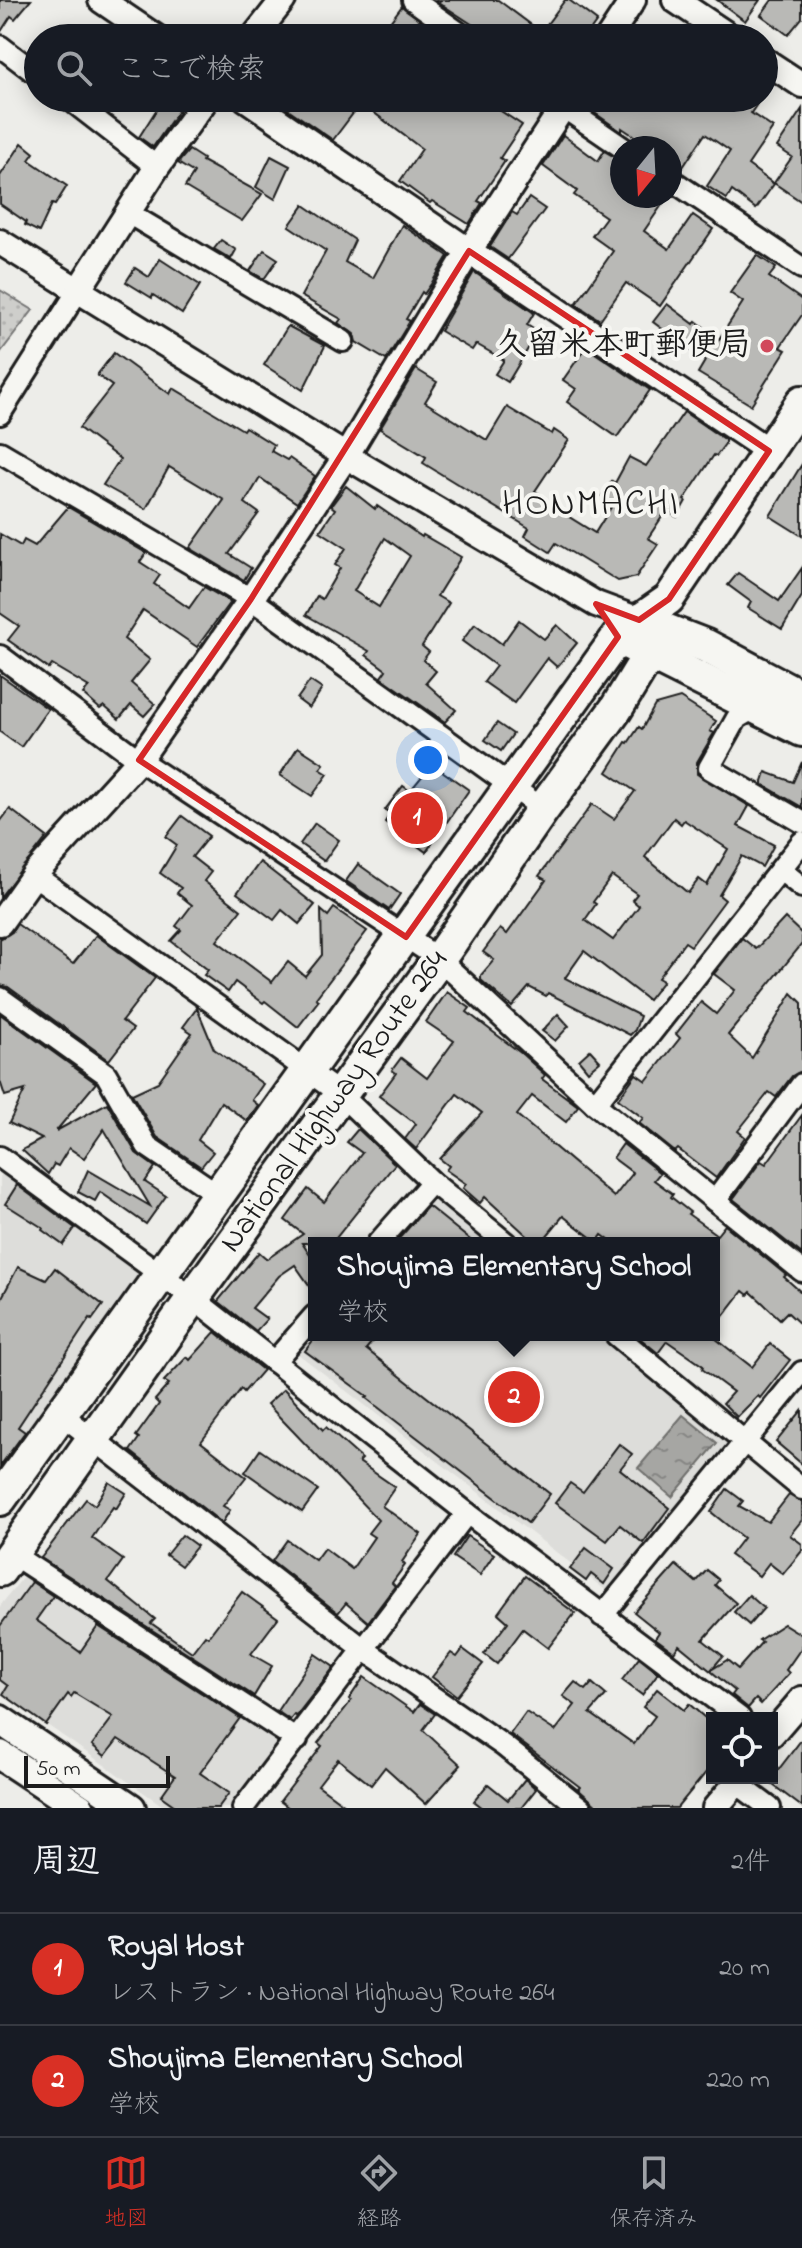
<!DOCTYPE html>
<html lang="ja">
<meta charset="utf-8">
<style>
:root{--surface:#171b24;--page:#20242c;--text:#f1f3f6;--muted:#9ea1a6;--line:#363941;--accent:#d93025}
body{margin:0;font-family:"Indie Flower","Klee One",sans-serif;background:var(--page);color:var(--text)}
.controls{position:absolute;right:24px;bottom:24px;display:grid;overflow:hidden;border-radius:0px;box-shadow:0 4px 20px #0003}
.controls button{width:72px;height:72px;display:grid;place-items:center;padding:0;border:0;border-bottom:2px solid var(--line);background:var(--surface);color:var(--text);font:40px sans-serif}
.compass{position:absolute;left:610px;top:136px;width:72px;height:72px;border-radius:50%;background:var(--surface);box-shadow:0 4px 20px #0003;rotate:198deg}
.scale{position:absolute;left:24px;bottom:20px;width:146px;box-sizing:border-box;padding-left:8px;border:4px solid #1c1c1c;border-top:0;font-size:22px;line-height:28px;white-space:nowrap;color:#1c1c1c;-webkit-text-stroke:6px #f6f6f2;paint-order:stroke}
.you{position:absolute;left:428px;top:760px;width:28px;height:28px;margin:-20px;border:6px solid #fff;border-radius:50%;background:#1a73e8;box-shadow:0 0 0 12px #1a73e833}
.badge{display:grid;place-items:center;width:52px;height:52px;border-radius:50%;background:var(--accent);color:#fff;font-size:26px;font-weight:700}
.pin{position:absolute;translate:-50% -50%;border:4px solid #fff;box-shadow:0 2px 8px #0006}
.popup{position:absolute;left:308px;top:1237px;width:412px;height:104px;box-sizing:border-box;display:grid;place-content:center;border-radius:0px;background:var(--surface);filter:drop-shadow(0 2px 6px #0005);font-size:26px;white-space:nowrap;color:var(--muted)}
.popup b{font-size:30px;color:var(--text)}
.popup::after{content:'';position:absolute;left:50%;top:100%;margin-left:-16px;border:16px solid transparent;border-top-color:var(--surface)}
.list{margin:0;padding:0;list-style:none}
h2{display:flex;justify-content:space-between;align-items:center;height:104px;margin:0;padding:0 32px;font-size:34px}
h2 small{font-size:26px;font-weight:400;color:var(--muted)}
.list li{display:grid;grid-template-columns:52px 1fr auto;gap:24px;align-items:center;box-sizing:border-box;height:112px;padding:0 32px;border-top:2px solid var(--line)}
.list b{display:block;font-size:30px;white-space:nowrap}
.list p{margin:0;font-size:26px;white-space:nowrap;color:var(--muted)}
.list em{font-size:26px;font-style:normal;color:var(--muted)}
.icon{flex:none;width:44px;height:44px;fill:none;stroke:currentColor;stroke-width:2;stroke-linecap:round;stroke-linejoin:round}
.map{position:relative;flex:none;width:802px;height:1808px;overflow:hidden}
.search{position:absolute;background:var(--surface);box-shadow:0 4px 20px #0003;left:24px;right:24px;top:24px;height:88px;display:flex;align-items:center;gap:20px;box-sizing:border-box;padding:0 28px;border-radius:44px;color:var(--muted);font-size:30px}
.sheet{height:328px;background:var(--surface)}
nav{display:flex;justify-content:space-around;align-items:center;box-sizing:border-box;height:112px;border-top:2px solid var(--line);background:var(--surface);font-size:22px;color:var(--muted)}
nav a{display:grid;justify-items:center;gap:4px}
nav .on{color:var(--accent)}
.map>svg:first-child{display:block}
</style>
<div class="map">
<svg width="802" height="1808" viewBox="0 0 802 1808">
<defs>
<pattern id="park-dots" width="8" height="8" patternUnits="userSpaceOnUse" patternTransform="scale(2)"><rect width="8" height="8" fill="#cececb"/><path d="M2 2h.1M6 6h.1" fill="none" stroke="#b0b0ae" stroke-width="1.8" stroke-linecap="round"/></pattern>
<pattern id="water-ripples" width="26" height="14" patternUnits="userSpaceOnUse" patternTransform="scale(2)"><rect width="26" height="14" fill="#a6a6a3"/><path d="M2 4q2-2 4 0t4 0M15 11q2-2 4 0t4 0" fill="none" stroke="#868684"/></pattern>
</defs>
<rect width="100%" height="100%" fill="#edede9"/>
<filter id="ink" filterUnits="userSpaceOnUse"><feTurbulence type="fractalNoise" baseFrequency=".0125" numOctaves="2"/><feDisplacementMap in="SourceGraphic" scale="16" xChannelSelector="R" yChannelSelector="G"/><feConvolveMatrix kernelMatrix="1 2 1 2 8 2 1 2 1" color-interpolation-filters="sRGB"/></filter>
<g filter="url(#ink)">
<g fill="#ddddda">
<polygon points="4,1170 148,1274 0,1484 0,1177"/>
<polygon points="434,1192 495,1243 388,1243"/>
<polygon points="314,1326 314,1335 603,1335 730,1443 635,1560 612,1595 293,1350"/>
<polygon points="28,1571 283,1742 230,1808 166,1808 0,1692 0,1606"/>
</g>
<polygon fill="url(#park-dots)" stroke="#757574" stroke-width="2" points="0,290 33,310 0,353"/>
<polygon fill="url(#water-ripples)" stroke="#6f6f6d" stroke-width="2" points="683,1415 717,1443 672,1497 638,1468"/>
<g fill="#b9b9b6" stroke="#1c1c1c" stroke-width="2" fill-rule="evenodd">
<polygon points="0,0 31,0 15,19 11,16 0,33"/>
<polygon points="435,0 498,0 541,32 565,0 569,0 597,21 585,38 493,38"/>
<polygon points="717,0 760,0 745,21"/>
<polygon points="772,0 802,0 802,18 788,35 761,15"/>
<polygon points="402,6 440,35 438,38 378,38"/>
<polygon points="164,98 187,98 153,147 139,137"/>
<polygon points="272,98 481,98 522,125 500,158 505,161 478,201 482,203 469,224 432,201 430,203 400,181 422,149 361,103 333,140"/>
<polygon points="584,98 636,98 646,104 650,98 761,98 751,113 773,128 748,165 774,184 756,209 732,191 727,199 707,186 730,151 705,134 681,170 670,166 670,148 652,148 622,128 622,132 582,104"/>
<polygon points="802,109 802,202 774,183 792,157 777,147"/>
<polygon points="563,135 598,161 604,151 622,161 622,196 668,196 644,231 669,249 693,215 713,229 660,306 626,283 600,320 576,304 613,251 592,236 606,217 574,195 577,191 543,166"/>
<polygon points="22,143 34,153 29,160 67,186 55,205 52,204 39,232 25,225 26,222 0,204 0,176"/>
<polygon points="189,150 203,159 202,161 262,194 242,221 185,187 194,173 178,163"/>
<polygon points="271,156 290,166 275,199 256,187"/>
<polygon points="529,198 545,209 508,259 490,247 512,212 517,215"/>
<polygon points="304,205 355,240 345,262 373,278 402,225 448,256 431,284 424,294 422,292 406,319 410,321 386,360 356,342 354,334 338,323 341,319 301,296 326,251 289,226"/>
<polygon points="221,240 236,250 231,259 214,249"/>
<polygon points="264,250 278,259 264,279 250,271"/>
<polygon points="757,255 776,268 769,277 802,300 802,315 780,347 786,350 751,405 698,373 705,361 653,322 667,304 694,324 696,321 719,339 743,302 730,293"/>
<polygon points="160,259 200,285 182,314 153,295 152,298 126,282 135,268 149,277"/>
<polygon points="474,272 534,313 527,325 538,332 508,382 495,374 504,360 476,344 472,350 440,331"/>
<polygon points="288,326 325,346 303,390 264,365"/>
<polygon points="586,347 650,390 617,437 567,402 576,389 563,380"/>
<polygon points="114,353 170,394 173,388 243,430 245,427 274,445 271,451 287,460 289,458 315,476 297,503 260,478 245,503 259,513 229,554 251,568 244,580 190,548 224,500 169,467 146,509 103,485 120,459 79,428 112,386 97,375"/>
<polygon points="416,369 437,382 425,402 487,440 507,407 552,434 554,430 569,440 535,491 544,497 542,500 595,533 613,504 602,496 612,481 615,483 629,457 646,466 684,412 725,440 725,444 716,456 714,455 684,500 686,501 677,517 666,511 648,538 658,544 636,577 618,581 556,543 550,552 525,536 529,528 423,463 426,457 380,429"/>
<polygon points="802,464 802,536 770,516"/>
<path d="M 346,486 L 375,509 L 377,506 L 422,537 L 423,535 L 461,557 L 437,596 L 449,603 L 422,646 L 429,652 L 423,660 L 436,671 L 426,683 L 456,710 L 445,722 L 381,677 L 386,670 L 366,655 L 369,651 L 306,615 L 317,596 L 322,599 L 340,568 L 335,565 L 346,548 L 320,531 L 335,509 L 331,506 ZM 385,538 L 410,556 L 379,607 L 354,591 Z"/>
<polygon points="68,507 146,553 140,562 160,575 154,584 189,608 204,587 230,602 197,647 143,610 124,639 150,660 131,683 155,704 144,716 131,705 119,719 104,706 100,709 83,694 89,687 52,665 49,669 8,640 19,626 0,613 0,534 21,546 24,540 35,546"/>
<polygon points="802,568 802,596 782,629 748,608 751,602 728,585 738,573 779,601"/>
<polygon points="519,620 544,639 557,625 577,643 557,667 547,658 514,703 484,682 496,666 462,641 475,624 502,644"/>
<polygon points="0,675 48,709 21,747 0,732"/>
<polygon points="310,681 322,689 309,708 297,699"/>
<path d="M 680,698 L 716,721 L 710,731 L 714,733 L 697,762 L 697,774 L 749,806 L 738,826 L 774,845 L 762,867 L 742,856 L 719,895 L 725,900 L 691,946 L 685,942 L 658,978 L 663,981 L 648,1000 L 584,951 L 565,978 L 640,1016 L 635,1030 L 630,1035 L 548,993 L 546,996 L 529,987 L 512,1007 L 481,980 L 481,975 L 494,960 L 483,952 L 500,929 L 507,934 L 546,880 L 539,876 L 592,804 L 614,819 L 635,791 L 607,772 L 626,742 L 628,743 L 639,727 L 642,729 L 655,705 ZM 674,818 L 681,824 L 684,820 L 728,849 L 707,885 L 699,879 L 688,893 L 645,857 ZM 612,876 L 637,894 L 632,900 L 639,906 L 613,940 L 585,920 L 596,904 L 593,902 Z"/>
<polygon points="497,723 513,734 501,751 485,740"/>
<polygon points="298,747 324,764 320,769 328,774 312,796 280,775"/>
<polygon points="802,762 802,807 762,784 766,772 793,782"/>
<polygon points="432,764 469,790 426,852 385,822 391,813 385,810 403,786 410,791"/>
<polygon points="10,809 47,837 0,897 0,822"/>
<polygon points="182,816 209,836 192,857 211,872 204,881 241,910 217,941 272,982 288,962 305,976 322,955 321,910 328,916 334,908 367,931 316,998 319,1000 298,1027 265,1001 263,1003 235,982 228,992 204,975 208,970 171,941 181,930 176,926 192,905 177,893 181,888 160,873 177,845 166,837"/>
<polygon points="315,823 339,840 324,861 300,844"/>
<polygon points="260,862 315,905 299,924 282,910 274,920 237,893"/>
<polygon points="358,864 400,894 389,910 346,881"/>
<polygon points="785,918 802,934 802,944 728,1035 752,1058 792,993 802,1003 802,1071 792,1076 776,1097 769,1092 738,1131 745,1137 716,1178 678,1149 675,1152 639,1123 643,1118 618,1099 636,1074 646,1081 680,1038 676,1034 701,1002 716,1014 735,990 714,974 742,938 756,949"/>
<polygon points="17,924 73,964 96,935 155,978 122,1021 133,1029 109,1060 8,987 0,985 0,939 12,932"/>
<polygon points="447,992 470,1008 467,1012 522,1054 545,1075 542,1079 578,1106 566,1122 532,1096 517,1115 614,1197 633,1173 613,1158 623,1144 660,1173 654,1180 673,1194 671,1197 690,1212 688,1214 717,1235 725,1225 786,1275 784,1277 802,1293 802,1326 787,1312 780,1319 751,1292 748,1295 743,1291 714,1328 714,1243 613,1243 602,1235 597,1242 563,1216 541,1243 535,1243 485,1197 480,1203 463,1188 466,1184 446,1170 449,1166 440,1159 482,1113 457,1094 416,1149 405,1139 416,1124 379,1096 396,1073 392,1070 401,1058 427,1078 454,1041 426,1022"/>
<polygon points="197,1008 214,1049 263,1084 252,1100 258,1105 247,1121 221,1102 198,1140 213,1152 201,1167 157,1137 132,1094 158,1082 192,1033 183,1027"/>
<polygon points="0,1014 96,1083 56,1131 107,1103 136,1153 155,1167 145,1182 166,1196 146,1224 100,1192 95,1201 78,1192 88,1170 150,1206 104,1129 84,1158 69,1148 58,1166 54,1164 48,1174 22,1150 42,1139 9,1123 25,1090 5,1096 0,1081"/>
<polygon points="558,1014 569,1026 555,1041 542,1031"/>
<polygon points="590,1050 600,1061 588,1071 579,1060"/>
<polygon points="802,1115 802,1254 733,1199 761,1161 766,1164"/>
<polygon points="358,1129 395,1164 332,1243 302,1243 314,1261 314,1292 295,1265 279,1276 252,1308 267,1319 256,1331 218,1301 259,1252 267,1259 303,1234 285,1220 308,1189 324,1202 362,1153 347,1142"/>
<polygon points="17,1185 75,1228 63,1245 42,1230 43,1228 5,1204"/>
<polygon points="428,1206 474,1243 395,1243"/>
<polygon points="18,1267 46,1280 55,1268 103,1305 92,1320 90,1318 18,1427 25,1432 0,1466 0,1301"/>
<polygon points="215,1332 263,1370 244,1392 241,1389 201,1442 246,1477 223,1506 230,1510 222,1523 130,1451 139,1438 136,1436 159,1404 155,1400 169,1384 164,1381 187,1357 190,1360"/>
<polygon points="317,1335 378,1335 366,1349 550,1494 528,1523 366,1398 368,1397 305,1351"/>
<polygon points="636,1335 711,1335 752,1367 770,1344 790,1360 760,1398 758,1396 737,1417 723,1403 733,1392 702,1369 703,1366 667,1341 658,1353"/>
<polygon points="284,1389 323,1430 326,1427 362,1459 359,1462 395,1487 382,1506 421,1534 402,1562 405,1565 392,1583 395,1586 368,1622 346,1603 338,1613 272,1561 287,1540 315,1560 324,1548 352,1569 374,1537 368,1533 378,1520 267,1404"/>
<polygon points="802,1410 802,1464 776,1442"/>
<polygon points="619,1444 632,1454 620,1469 669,1508 643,1543 620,1525 607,1541 555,1503 570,1483 583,1492"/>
<polygon points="260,1450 318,1490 302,1512 245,1472"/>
<polygon points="109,1482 126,1493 116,1509 113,1507 92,1538 123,1560 108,1581 155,1619 151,1623 192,1652 205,1635 208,1637 242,1592 278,1618 251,1654 272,1666 254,1696 41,1558 86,1499 95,1505"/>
<polygon points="727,1489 743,1501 739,1506 768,1522 789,1495 802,1502 802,1520 790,1535 802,1544 802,1551 783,1574 769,1563 759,1576 730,1555 743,1538 711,1512"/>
<polygon points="182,1535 197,1546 181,1566 166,1555"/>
<polygon points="467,1536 494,1554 480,1575 453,1557"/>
<polygon points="586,1548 614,1569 604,1584 591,1574 586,1581 570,1569"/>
<polygon points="676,1565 696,1582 707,1570 719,1580 715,1585 736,1603 703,1640 723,1656 711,1670 727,1660 738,1669 762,1642 759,1640 784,1624 802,1635 802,1647 786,1670 789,1673 761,1704 756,1699 748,1708 732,1695 735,1691 679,1645 674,1652 655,1638 659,1632 634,1612"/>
<polygon points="525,1576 575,1613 548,1648 523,1629 497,1664 484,1654 508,1622 498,1613"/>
<polygon points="32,1582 53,1596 36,1620 80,1652 98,1626 240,1718 200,1773 229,1793 218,1808 178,1808 161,1796 175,1776 118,1739 105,1756 92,1745 113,1717 74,1693 71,1697 68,1694 46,1725 3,1694 8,1686 0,1680 0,1626"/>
<polygon points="749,1595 764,1608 749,1625 734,1612"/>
<polygon points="463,1649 483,1664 457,1696 432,1677 451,1653 457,1657"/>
<polygon points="315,1654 334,1667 296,1716 294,1715 290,1720 277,1711"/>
<polygon points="639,1658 658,1673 642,1695 622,1680"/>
<polygon points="364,1677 414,1712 420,1704 435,1714 423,1730 461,1765 426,1804 385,1767 371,1785 338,1759 318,1785 349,1808 289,1808 280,1801 322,1746 318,1743 351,1701 349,1699"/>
<polygon points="575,1682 586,1690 592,1683 606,1695 590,1713 634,1744 655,1716 643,1707 657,1689 684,1710 689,1704 712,1724 712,1765 677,1808 599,1808 578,1789 580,1787 510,1734 526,1712 555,1731 575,1705 563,1696"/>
<polygon points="802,1739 802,1807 769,1782"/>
<polygon points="525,1779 536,1789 521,1808 483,1808 474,1801 488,1784 508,1800"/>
</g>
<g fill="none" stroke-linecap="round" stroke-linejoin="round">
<defs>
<g id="minor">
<polyline points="413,0 466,38"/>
<polyline points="0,46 38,75"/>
<polyline points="68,98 157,167"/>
<polyline points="550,98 623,148"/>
<polyline points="670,179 802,268"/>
<polyline points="128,213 343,341"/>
<polyline points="0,414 79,289"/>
<polyline points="0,452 251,599 543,809"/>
<polyline points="0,656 139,760 439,959 595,1104 802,1271"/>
<polyline points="759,702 756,707 737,718 709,768 802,822"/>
<polyline points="782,871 802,887"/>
<polyline points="34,875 340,1094 432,1182 506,1243"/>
<polyline points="0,998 106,1074 147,1146 219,1195"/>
<polyline points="595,1104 802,842"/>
<polyline points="0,1157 193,1298 467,1513 740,1718"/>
<polyline points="715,1201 802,1084"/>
<polyline points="378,1243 432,1182"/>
<polyline points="616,1335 802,1489"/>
<polyline points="274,1362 314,1316"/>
<polyline points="61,1414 365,1650 504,1746 581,1808"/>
<polyline points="12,1554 297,1740"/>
<polyline points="602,1616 802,1372"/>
<polyline points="738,1784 770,1808"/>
<polyline points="243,1808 467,1513"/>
</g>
<g id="tertiary">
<polyline points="101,0 157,38"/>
<polyline points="675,0 732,38"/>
<polyline points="253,38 283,0"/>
<polyline points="608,38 633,0"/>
<polyline points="764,60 802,85"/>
<polyline points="245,98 469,251 769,451"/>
<polyline points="0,242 346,456 596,604 639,620"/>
<polyline points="79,289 157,167 207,98"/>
<polyline points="0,923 34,875 139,760 251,599 346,456 469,251 569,98"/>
<polyline points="772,1734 802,1699"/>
<polyline points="715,1808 741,1778"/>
</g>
<g id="secondary">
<polyline points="0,1720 131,1808"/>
<polyline points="0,1755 80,1808"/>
</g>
<polyline id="primary" points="639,620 669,599 802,401"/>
<g id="trunk">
<polyline points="630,644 802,730"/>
<polyline points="0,1499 618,637 639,620 706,646 802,697"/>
<polyline points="0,1570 193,1298 439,959 543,809 616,709 664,630"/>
</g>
</defs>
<use href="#minor" stroke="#1c1c1c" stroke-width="26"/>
<use href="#tertiary" stroke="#1c1c1c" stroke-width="30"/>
<use href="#secondary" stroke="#1c1c1c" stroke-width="34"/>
<use href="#primary" stroke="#1c1c1c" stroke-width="36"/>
<use href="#trunk" stroke="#1c1c1c" stroke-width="38"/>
<use href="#minor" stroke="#f6f6f2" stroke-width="20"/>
<use href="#tertiary" stroke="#f6f6f2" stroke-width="24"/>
<use href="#secondary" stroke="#f6f6f2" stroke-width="28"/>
<use href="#primary" stroke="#f6f6f2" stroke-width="30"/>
<use href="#trunk" stroke="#f6f6f2" stroke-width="32"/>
</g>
</g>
<path fill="none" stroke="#d62828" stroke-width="6" stroke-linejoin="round" d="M 469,251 L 769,451 L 669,599 L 639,620 L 596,604 L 618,637 L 406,937 L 139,760 L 251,599 Z"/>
<circle fill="#d1495b" stroke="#f6f6f2" stroke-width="3" cx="767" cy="346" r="8"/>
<g text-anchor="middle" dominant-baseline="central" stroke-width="8" stroke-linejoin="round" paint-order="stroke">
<g font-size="32" font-weight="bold" fill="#1c1c1c" stroke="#f6f6f2" text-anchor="end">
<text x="751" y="346">久留米本町郵便局</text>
</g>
<g font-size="32" fill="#1c1c1c" stroke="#f6f6f2">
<text transform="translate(335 1102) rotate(-54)">National Highway Route 264</text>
</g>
<g font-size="36" letter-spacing="2" fill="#1c1c1c" stroke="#f6f6f2">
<text x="591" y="505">HONMACHI</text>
</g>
</g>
</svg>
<div class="controls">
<button><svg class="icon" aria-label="locate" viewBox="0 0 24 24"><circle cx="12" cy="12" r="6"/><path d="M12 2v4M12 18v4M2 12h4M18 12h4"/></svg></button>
</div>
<svg class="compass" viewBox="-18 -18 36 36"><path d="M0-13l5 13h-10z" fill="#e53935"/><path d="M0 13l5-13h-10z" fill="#9ea1a6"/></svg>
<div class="scale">50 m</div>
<div class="you"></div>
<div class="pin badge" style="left:417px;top:818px">1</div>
<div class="pin badge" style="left:514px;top:1397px">2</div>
<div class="popup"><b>Shoujima Elementary School</b>学校</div>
<div class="search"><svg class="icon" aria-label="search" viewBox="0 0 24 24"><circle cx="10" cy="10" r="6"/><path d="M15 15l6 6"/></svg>ここで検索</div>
</div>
<section class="sheet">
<h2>周辺<small>2件</small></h2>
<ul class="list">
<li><span class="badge">1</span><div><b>Royal Host</b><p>レストラン · National Highway Route 264</p></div><em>20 m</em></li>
<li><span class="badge">2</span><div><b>Shoujima Elementary School</b><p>学校</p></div><em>220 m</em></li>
</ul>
</section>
<nav>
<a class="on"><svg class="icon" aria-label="map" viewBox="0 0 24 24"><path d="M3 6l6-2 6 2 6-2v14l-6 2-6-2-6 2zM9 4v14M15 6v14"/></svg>地図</a>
<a><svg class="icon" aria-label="directions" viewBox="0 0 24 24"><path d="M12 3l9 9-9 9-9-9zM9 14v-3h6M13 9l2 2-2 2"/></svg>経路</a>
<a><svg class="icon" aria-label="saved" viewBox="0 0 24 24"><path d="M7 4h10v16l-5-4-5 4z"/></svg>保存済み</a>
</nav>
